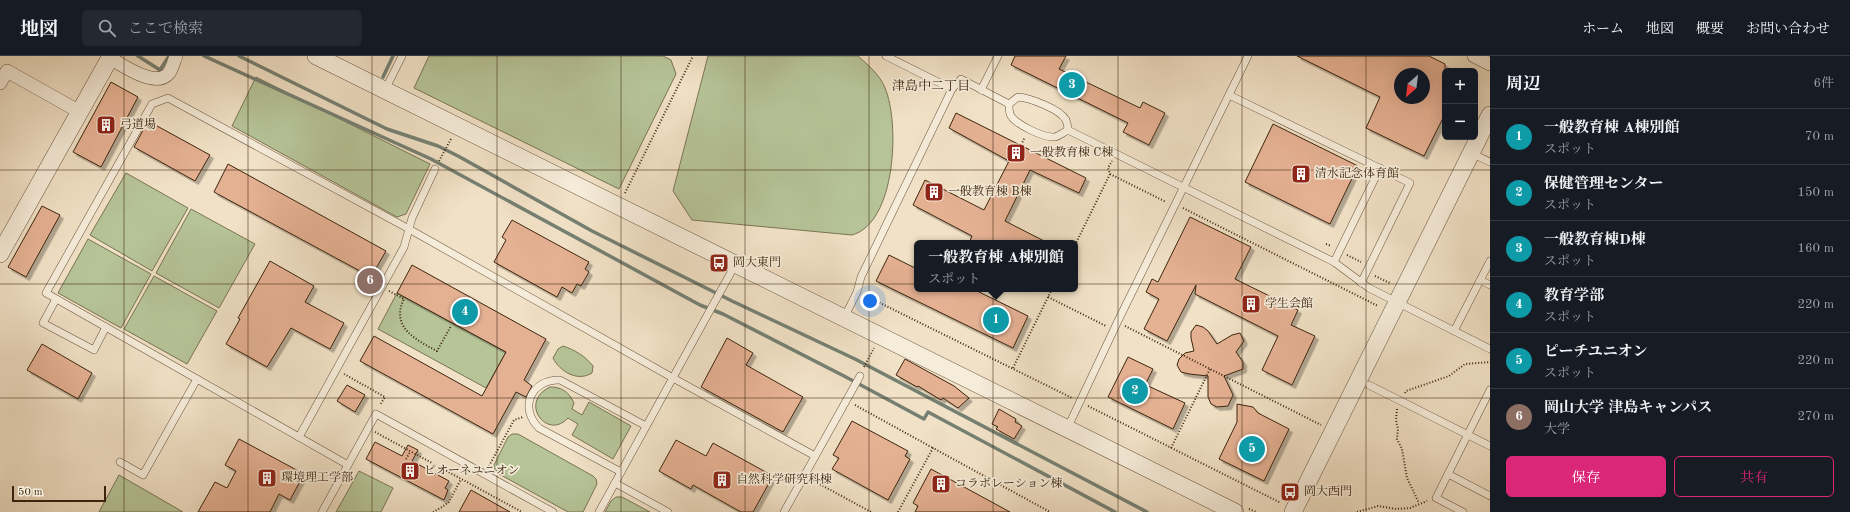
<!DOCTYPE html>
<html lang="ja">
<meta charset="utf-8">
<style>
:root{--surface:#171b24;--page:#242831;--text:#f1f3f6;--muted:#9ea1a6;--line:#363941;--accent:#db2777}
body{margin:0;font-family:"Old Standard TT","Noto Serif JP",serif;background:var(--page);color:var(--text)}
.controls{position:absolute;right:12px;top:12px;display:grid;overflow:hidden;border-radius:6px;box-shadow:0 4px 16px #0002}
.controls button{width:36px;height:36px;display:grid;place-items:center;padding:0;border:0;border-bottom:1px solid var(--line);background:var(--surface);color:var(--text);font:20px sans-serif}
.compass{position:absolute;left:1394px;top:12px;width:36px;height:36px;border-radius:50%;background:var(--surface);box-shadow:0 4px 16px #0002;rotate:208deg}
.scale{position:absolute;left:12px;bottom:10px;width:94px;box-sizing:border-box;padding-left:4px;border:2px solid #3c250e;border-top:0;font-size:11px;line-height:14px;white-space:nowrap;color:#3c250e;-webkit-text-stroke:3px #f6ecda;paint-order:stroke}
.you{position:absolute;left:870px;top:245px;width:14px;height:14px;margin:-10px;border:3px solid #fff;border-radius:50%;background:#1a73e8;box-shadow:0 0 0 6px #1a73e833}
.badge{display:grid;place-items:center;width:26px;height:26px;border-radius:50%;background:var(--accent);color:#fff;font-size:13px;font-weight:700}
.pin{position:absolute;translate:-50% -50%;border:2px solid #fff;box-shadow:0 1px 4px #0006}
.popup{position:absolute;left:914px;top:184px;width:164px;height:52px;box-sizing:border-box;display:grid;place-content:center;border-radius:6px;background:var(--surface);filter:drop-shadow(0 1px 3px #0005);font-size:13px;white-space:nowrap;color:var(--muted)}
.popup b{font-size:15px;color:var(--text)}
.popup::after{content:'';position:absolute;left:50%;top:100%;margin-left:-8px;border:8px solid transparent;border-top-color:var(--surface)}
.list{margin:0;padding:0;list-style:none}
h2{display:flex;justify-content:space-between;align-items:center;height:52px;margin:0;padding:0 16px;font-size:17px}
h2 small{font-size:13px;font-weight:400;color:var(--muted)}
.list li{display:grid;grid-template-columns:26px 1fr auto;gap:12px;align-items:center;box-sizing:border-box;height:56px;padding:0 16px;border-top:1px solid var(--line)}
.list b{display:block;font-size:15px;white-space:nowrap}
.list p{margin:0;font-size:13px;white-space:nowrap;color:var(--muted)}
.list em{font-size:13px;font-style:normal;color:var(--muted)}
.actions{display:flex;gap:8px;padding:12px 16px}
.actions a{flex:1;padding:9px 0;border:1px solid var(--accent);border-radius:6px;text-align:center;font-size:14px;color:var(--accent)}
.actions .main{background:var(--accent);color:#fff}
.icon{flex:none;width:22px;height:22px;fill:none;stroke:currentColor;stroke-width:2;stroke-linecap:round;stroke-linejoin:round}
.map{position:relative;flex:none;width:1490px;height:456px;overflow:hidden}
header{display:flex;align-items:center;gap:24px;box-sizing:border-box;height:56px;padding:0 20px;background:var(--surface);border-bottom:1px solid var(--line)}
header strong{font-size:19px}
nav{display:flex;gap:22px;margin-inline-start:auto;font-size:14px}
.search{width:280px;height:36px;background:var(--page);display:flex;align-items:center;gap:10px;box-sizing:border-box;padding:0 14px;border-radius:6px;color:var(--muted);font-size:15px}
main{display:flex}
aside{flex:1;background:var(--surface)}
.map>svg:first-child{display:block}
</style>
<header>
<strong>地図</strong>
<div class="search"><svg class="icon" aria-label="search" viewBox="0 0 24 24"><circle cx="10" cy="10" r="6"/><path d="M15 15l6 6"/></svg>ここで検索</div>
<nav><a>ホーム</a><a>地図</a><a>概要</a><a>お問い合わせ</a></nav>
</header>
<main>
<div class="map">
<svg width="1490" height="456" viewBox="0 0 1490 456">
<defs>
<filter id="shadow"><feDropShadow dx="3.5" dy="3.5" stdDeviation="0" flood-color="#0004"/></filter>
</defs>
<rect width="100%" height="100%" fill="#f1e1c6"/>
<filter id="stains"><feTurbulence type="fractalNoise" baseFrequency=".005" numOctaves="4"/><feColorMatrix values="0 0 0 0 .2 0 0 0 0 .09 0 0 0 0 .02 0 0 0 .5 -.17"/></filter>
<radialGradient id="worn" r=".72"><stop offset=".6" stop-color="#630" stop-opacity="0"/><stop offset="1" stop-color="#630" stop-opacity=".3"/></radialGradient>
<g fill="#b6c498" stroke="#797453">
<polygon points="429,0 663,0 671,4 676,18 619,133 414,32"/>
<path d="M 708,0 L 858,0 C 868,9 880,19 885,32 C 900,67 896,167 852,179 L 692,164 L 673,135 Z"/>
<polygon points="256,21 430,108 406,158 397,161 232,70"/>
<polygon points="126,117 188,152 152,215 90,179"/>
<polygon points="191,153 255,188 219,252 156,217"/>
<polygon points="88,183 151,218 121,272 58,237"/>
<polygon points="154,220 217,255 187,308 124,273"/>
<polygon points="397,237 506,296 486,332 378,273"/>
<path d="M 563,290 C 575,294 585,300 593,310 L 592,317 C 578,326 560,316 553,302 L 558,293 Z"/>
<path d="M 550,331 C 562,331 569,336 574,347 L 572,353 L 582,359 L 589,346 L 631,370 L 613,403 L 572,379 L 578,368 L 568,362 C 547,385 518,346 550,331 Z"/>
<polygon points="512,378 518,378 593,420 596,423 597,428 583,456 568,456 499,418 495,414 494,409 508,381"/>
<polygon points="359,415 393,432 381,456 336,456"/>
<polygon points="119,419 183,456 99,456"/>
<polygon points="616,441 622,441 650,456 605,456 611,445"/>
</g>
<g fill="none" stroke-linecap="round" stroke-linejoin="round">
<g stroke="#758073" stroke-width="3.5">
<polyline points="138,0 160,14 169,0"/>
<polyline points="204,0 431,103 700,249 723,258 844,320 924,363 928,356 1115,456"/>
<polyline points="239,0 387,73 438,90 458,100 592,175 732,245 855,303 1147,456"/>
<polyline points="383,21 393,0"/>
</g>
</g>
<g fill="#e5b193" stroke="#3c250e" fill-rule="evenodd" filter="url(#shadow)">
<polygon points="1015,0 1066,0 1059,13 1140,52 1143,46 1165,57 1149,89 1123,76 1128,67 1011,9"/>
<path d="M 1297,0 L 1429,0 L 1445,8 L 1445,58 L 1424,100 L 1366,72 L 1380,41 ZM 1400,18 L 1424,18 L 1424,42 L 1400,42 Z"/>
<polygon points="111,26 138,41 101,111 73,96"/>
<polygon points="956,57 1086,122 1079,137 1030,114 1005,165 1048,187 969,187 972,180 913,149 925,124 984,154 1009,105 949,72"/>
<polygon points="148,65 210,99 195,125 134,91"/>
<polygon points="1273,68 1358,110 1330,168 1245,126"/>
<polygon points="228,108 386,195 371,221 214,136"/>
<polygon points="42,150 60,159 26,221 8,211"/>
<polygon points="1190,161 1251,191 1235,223 1298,254 1291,269 1315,280 1292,329 1262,314 1278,280 1195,238 1196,229 1167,285 1144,273 1159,243 1146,236 1152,223 1158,226"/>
<polygon points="512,164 589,206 585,213 589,216 581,230 577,228 572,237 562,231 557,241 494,206 506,184 502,181"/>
<polygon points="889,199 917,213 917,233 973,233 1028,260 1013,292 876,225"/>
<polygon points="270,205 314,230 305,246 344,267 330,293 291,272 267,311 226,288 240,263 238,262"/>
<polygon points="412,209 546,283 524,324 532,330 526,341 516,336 493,378 360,305 374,280 482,340 506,296 397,237"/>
<polygon points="1196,269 1203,271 1208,275 1217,288 1232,279 1240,277 1244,285 1236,296 1243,306 1243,313 1224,320 1233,339 1228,350 1217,351 1211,348 1208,341 1208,320 1189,318 1181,316 1177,309 1179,303 1185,297 1194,295 1191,282 1191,276"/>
<polygon points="727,282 753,297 746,309 803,341 783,376 701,331"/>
<polygon points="42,288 92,317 78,343 27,314"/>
<polygon points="1128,301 1153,313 1144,331 1146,329 1185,347 1173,373 1108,341"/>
<polygon points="905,303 954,330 969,342 958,352 943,342 941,344 918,330 917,331 896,319"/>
<polygon points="347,329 365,339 355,356 337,345"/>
<polygon points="1237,348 1253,351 1258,357 1289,373 1264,425 1219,403 1237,366"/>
<polygon points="999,353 1016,363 1015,366 1022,370 1014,383 996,373 998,371 992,368"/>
<polygon points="852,365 908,395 905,400 910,403 888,444 832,413 839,402 833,399"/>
<polygon points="239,383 304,418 290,444 279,438 270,456 198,456 215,426 227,432 236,415 225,409"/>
<polygon points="676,384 706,400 713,387 773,420 753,456 741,456 693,429 691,433 659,415"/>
<polygon points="375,386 402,400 408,389 418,394 412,405 449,425 445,432 448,434 444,444 366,403"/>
<polygon points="931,413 1010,456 915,456 918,450 913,447"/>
<polygon points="471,434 510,456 459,456"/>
</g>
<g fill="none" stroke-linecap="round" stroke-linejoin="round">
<defs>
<g id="service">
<polyline points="886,0 952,33"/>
<polyline points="385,34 402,0"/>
<polyline points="981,34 998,0"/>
<polyline points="1229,39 1410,127 1361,227"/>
<path d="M 1009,48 L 1018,41 C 1030,42 1060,53 1066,64 C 1067,67 1068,71 1068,74"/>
<polyline points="1471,97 1490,106"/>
<polyline points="1334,206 1380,112"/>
<polyline points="1480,224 1490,229"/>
<polyline points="56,243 43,267 94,294 106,271"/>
<path d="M 844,262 L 857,236 L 861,221 L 952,33 L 961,23 L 1009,48 C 1009,51 1009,57 1011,60 C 1017,69 1044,82 1055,81 C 1059,80 1064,76 1068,74 L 1334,206 L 1369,232 L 1490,293"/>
<polyline points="1454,275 1490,205"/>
<polyline points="197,323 46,237 152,48 168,42 409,173 673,322 815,400"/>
<polyline points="1369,329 1490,390"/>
<polyline points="1067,373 1117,267 1248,0"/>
<polyline points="299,381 404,191 412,162 435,113"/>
<polyline points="120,406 143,419 197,323 348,409"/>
<path d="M 621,416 L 539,372 C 518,351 532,323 560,324 L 646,370"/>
<polyline points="1448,418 1490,440"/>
<polyline points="615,427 668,456"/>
<polyline points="322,456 376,358 553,456"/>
<polyline points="599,456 735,209"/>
<polyline points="784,456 860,320"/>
<polyline points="1463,456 1436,442 1490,334"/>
</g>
<g id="minor">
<polyline points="1474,0 1490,8"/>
<path d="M 110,2 C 124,10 156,33 169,17 C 172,13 174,5 176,0"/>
<polyline points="0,27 7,15 80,56"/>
</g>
<g id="tertiary">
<polyline points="316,0 1235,456"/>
<polyline points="0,198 111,0"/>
<polyline points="1293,456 1490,59"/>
</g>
</defs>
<use href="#service" stroke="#69543c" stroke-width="8"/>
<use href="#minor" stroke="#69543c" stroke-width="14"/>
<use href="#tertiary" stroke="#69543c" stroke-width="18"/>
<g stroke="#3c250e" stroke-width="2" stroke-dasharray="1 2" stroke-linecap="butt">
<polyline points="1021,89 1025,81"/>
<polyline points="439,105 451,83"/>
<polyline points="1110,118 1166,146"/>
<polyline points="625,137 693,0"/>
<polyline points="1183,152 1378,250"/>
<polyline points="1326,188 1331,190"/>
<polyline points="1075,189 1110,118 1108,112 1112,105"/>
<polyline points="1347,199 1361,206"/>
<polyline points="1375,220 1390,227"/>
<path d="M 389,235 L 404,243 C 390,271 416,284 437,295 L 451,270"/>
<polyline points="866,240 1072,342"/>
<polyline points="1048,241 1106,270"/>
<polyline points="1125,270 1321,369"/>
<polyline points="864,311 874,292"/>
<polyline points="1013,312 1052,233"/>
<polyline points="344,318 385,341 380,349"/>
<polyline points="1405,337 1406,335 1449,320 1465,308 1490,306"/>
<polyline points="855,349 933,392"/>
<polyline points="1088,350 1281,447"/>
<polyline points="1397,353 1396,364 1398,373 1397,383 1402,393 1407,422 1419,447"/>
<polyline points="375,376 522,456"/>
<polyline points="1171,392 1210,313"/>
<polyline points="406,403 410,396"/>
<polyline points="489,410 514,364 523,361"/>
<polyline points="812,424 871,456"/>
<polyline points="1249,453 1256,456"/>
<polyline points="433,456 442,451 449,446 461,423"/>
<polyline points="898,456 933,392 1050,456"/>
<polyline points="1357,456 1378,450 1396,453 1410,452 1427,445"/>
</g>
<use href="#service" stroke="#f6ecda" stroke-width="7"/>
<use href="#minor" stroke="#f6ecda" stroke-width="13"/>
<use href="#tertiary" stroke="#f6ecda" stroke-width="17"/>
</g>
<path fill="none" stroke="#3c250e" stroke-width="1" stroke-opacity="0.55" d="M 124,0 L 124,456M 248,0 L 248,456M 372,0 L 372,456M 497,0 L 497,456M 621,0 L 621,456M 745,0 L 745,456M 869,0 L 869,456M 993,0 L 993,456M 1118,0 L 1118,456M 1242,0 L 1242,456M 1366,0 L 1366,456M 0,114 L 1490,114M 0,228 L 1490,228M 0,342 L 1490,342"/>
<defs>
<symbol id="building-square" viewBox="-11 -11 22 22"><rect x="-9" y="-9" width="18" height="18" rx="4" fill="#8f2418" stroke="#f6ecda"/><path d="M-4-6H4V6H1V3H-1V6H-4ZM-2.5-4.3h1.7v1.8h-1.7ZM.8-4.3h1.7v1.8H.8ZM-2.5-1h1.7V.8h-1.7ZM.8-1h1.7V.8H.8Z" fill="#fff"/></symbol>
<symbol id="bus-square" viewBox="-11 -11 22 22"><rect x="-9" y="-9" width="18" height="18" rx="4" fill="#8f2418" stroke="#f6ecda"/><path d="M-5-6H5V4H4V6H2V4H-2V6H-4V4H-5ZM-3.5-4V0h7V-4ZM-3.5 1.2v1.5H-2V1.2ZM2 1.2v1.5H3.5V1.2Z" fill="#fff"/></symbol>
</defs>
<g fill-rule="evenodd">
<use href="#building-square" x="95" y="58" width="22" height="22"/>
<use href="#building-square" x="1005" y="86" width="22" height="22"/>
<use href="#building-square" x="1290" y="107" width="22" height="22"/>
<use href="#building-square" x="923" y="125" width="22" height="22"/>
<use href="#bus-square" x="708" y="196" width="22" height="22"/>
<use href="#building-square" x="1240" y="237" width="22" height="22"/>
<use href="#building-square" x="399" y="404" width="22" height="22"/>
<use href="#building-square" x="256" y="411" width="22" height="22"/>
<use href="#building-square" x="711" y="413" width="22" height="22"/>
<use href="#building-square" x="930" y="417" width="22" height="22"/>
<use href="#bus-square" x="1279" y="425" width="22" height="22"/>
</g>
<g text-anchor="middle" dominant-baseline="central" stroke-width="3.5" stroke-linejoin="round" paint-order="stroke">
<g font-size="12" fill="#3c250e" stroke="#f6ecda" text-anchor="start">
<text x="120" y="69">弓道場</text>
<text x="1030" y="97">一般教育棟 C棟</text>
<text x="1315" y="118">清水記念体育館</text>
<text x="948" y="136">一般教育棟 B棟</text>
<text x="733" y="207">岡大東門</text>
<text x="1265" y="248">学生会館</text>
<text x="424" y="415">ピオーネユニオン</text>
<text x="281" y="422">環境理工学部</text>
<text x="736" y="424">自然科学研究科棟</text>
<text x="955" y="428">コラボレーション棟</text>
<text x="1304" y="436">岡大西門</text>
</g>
<g font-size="13" fill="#3c250e" stroke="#f6ecda">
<text x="931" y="30">津島中二丁目</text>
</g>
</g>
<rect width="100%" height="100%" filter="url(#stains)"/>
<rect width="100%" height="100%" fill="url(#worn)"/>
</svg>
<div class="controls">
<button>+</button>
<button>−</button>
</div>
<svg class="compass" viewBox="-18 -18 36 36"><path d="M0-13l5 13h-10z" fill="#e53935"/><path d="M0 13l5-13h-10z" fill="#9ea1a6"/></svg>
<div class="scale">50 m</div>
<div class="you"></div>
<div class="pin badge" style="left:996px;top:264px;background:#0f9aa8">1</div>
<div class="popup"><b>一般教育棟 A棟別館</b>スポット</div>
<div class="pin badge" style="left:1135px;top:335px;background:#0f9aa8">2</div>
<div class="pin badge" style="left:1072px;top:29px;background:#0f9aa8">3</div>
<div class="pin badge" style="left:465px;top:256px;background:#0f9aa8">4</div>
<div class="pin badge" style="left:1252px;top:393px;background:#0f9aa8">5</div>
<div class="pin badge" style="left:370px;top:225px;background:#8d6e63">6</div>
</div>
<aside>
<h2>周辺<small>6件</small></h2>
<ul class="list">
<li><span class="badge" style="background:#0f9aa8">1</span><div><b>一般教育棟 A棟別館</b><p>スポット</p></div><em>70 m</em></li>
<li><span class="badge" style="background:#0f9aa8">2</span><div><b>保健管理センター</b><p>スポット</p></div><em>150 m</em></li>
<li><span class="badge" style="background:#0f9aa8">3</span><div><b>一般教育棟D棟</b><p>スポット</p></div><em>160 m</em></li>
<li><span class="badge" style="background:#0f9aa8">4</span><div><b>教育学部</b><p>スポット</p></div><em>220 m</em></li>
<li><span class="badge" style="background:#0f9aa8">5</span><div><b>ピーチユニオン</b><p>スポット</p></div><em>220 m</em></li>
<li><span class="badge" style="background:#8d6e63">6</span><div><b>岡山大学 津島キャンパス</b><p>大学</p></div><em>270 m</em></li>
</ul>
<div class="actions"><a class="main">保存</a><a>共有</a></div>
</aside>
</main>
